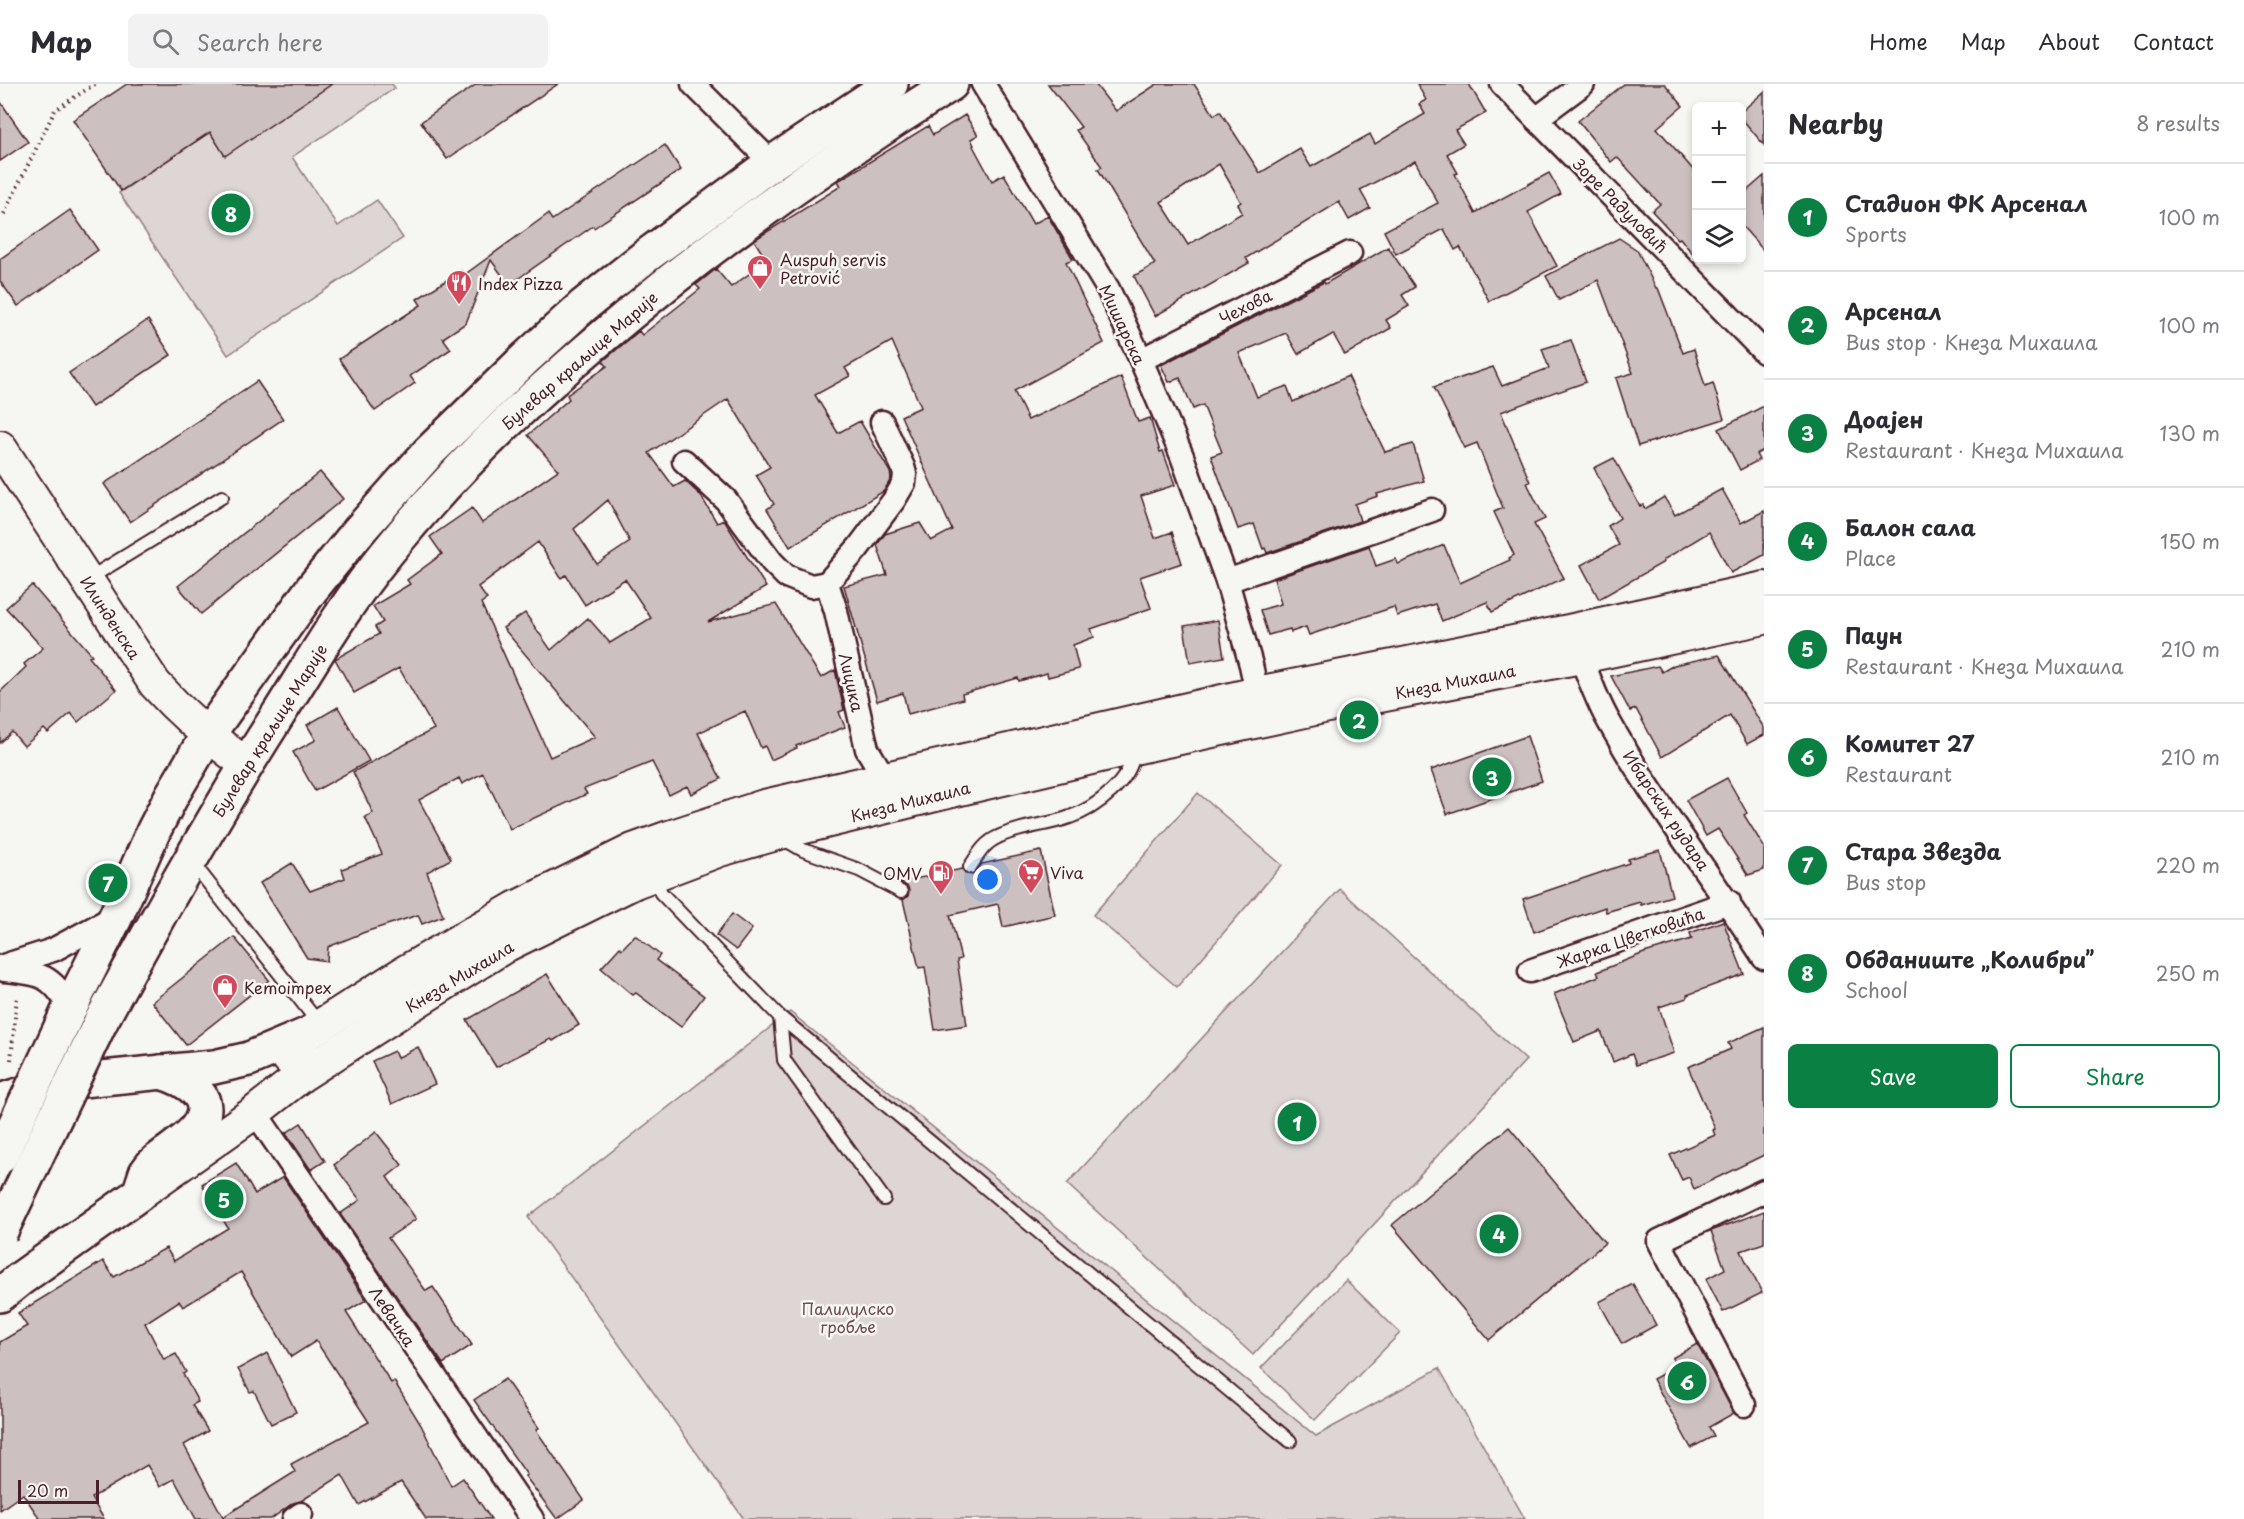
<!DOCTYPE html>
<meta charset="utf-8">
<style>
:root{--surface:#fff;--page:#f2f2f3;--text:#2b2b33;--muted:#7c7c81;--line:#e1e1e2;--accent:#0b8043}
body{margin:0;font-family:"Playpen Sans",sans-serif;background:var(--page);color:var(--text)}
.controls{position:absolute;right:18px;top:18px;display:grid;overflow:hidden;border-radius:9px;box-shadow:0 3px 9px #0003}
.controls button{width:54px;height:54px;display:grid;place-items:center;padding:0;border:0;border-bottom:2px solid var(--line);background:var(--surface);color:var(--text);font:30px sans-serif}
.scale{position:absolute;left:18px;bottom:15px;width:81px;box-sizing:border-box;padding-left:6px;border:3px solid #4a1f2b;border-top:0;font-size:16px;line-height:21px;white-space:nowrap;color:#4a1f2b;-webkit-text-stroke:4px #f6f6f2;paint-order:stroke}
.you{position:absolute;left:988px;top:796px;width:21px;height:21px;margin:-15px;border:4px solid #fff;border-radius:50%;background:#1a73e8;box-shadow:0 0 0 9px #1a73e833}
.badge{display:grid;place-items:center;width:39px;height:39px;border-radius:50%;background:var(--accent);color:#fff;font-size:20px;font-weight:700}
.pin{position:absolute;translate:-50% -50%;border:3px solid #fff;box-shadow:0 2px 6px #0006}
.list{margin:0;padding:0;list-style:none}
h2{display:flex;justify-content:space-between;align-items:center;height:78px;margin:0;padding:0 24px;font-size:26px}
h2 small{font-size:20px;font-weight:400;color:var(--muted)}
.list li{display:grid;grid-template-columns:39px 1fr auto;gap:18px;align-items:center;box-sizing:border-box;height:108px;padding:0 24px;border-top:2px solid var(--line)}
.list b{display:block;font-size:22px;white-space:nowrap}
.list p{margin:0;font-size:20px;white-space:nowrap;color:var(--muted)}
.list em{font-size:20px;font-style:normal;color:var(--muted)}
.actions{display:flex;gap:12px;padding:18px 24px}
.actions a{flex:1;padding:14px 0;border:2px solid var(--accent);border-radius:9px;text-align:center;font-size:21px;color:var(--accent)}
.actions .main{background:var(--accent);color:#fff}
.icon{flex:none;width:33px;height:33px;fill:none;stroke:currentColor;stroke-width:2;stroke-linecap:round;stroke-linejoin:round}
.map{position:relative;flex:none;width:1764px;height:1435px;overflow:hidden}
header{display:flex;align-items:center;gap:36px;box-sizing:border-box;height:84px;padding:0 30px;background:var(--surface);border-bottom:2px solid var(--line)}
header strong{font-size:28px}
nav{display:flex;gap:33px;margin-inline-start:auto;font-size:21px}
.search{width:420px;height:54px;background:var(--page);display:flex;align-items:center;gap:15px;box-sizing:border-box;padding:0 21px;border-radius:9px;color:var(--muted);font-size:22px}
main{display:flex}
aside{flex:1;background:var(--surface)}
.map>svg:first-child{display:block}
</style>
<header>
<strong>Map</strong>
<div class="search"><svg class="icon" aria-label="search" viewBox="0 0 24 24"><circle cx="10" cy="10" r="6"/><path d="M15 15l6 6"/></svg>Search here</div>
<nav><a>Home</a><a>Map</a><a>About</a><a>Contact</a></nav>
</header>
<main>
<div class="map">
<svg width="1764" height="1435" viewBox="0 0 1764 1435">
<rect width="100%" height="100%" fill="#f6f6f2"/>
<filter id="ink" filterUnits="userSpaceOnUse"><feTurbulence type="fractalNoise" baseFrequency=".0167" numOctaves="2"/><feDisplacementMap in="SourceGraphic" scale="12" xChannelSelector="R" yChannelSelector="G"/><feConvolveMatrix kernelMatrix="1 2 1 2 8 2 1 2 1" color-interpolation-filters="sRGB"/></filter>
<g filter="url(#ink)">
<g fill="#ddd6d5" stroke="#947a80" stroke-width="1.5">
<polygon points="305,0 392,0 395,4 292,73 338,142 377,116 403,154 228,271 119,109 210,48 225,71"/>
<polygon points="1198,709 1282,781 1177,903 1093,831"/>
<polygon points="1340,805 1526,976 1253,1271 1067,1100"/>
<polygon points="790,928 1316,1352 1439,1284 1525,1435 744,1435 528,1133"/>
<polygon points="1346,1196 1400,1249 1315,1336 1261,1284"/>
</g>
<g fill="#ccc1c0" stroke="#4a1f2b" stroke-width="1.5" fill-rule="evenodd">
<polygon points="127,0 332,0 225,72 210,48 121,107 73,36"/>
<polygon points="477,0 558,0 447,75 421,38"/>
<path d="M 1048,0 L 1095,0 L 1116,27 L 1157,0 L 1194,0 L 1214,31 L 1220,27 L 1260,89 L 1300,65 L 1311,83 L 1370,50 L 1375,60 L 1425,30 L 1419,20 L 1426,16 L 1417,0 L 1469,0 L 1486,29 L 1455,46 L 1464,60 L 1447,70 L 1458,89 L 1455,90 L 1475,129 L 1549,89 L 1561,110 L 1528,128 L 1557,182 L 1489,217 L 1460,163 L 1455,166 L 1444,145 L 1396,170 L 1384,147 L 1438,119 L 1415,77 L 1360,106 L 1370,124 L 1349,136 L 1339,118 L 1246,174 L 1249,179 L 1155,232 L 1134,192 L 1155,180 L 1098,85 L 1102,83 L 1076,46 L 1081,43 ZM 1219,80 L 1241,118 L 1238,120 L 1242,129 L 1188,161 L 1161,118 Z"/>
<polygon points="1624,0 1665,0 1683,22 1657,44 1696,89 1696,174 1680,154 1678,155 1652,127 1660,120 1617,73 1611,78 1578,37"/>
<polygon points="1764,8 1764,61 1742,35 1742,27"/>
<polygon points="0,17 28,58 0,77"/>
<path d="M 965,31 L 978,51 L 971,55 L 974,61 L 973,62 L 992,97 L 1004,90 L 1033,140 L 1048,132 L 1073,175 L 1066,178 L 1104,259 L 1014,307 L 1028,336 L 1121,293 L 1138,338 L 1150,334 L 1160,368 L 1163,367 L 1175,401 L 1141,412 L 1155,454 L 1172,448 L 1182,479 L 1140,493 L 1151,524 L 1091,545 L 1094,553 L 1073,561 L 1079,585 L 1048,593 L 1047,589 L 1019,597 L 1018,594 L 962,610 L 963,615 L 908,630 L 903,609 L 877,617 L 844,502 L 887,491 L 877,461 L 885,450 L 920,439 L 931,457 L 952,446 L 901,332 L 921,323 L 892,257 L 845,284 L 850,292 L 815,311 L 838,349 L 860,337 L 890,388 L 891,395 L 884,407 L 790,463 L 767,425 L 774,420 L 756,391 L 770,383 L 728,315 L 649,369 L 674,403 L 685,397 L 701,412 L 717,439 L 724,436 L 766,503 L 708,538 L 776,520 L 821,594 L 835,586 L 844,626 L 839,628 L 845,643 L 796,662 L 797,664 L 771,676 L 765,662 L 761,664 L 745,627 L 698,649 L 721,695 L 691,710 L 687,702 L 669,711 L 652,678 L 584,705 L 587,710 L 510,745 L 483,689 L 462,700 L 459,694 L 419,716 L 451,775 L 427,788 L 443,832 L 422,840 L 418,831 L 365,848 L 328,863 L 327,877 L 307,874 L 260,799 L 292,779 L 310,807 L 345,794 L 342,785 L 382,770 L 365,733 L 373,729 L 353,688 L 434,645 L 399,584 L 354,609 L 335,575 L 379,550 L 375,543 L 383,538 L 373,522 L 410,500 L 407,496 L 442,470 L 430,453 L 472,424 L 482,439 L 558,386 L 528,351 L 569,315 L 567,311 L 607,282 L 603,277 L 639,247 L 642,251 L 700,205 L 696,201 L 716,185 L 731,203 L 767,177 L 754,156 L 841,102 L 838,97 L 928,42 L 933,51 ZM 608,416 L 630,458 L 597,480 L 574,445 ZM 538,458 L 561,494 L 566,491 L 585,521 L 625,495 L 651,534 L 610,559 L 588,534 L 551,566 L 525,529 L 503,544 L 595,653 L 550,673 L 481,519 L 487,515 L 478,503 Z"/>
<polygon points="665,61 681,86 604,137 594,144 593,142 509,201 491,176 466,239 443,254 451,265 410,292 415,299 375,327 339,275 421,221 417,215 461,187 464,191 548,130 552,136"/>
<polygon points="1764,92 1764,167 1742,142 1742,111"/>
<polygon points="70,126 98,166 18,222 0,197 0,175"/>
<polygon points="1619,154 1637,166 1656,204 1658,204 1683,269 1694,265 1705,302 1713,299 1724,335 1638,362 1616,294 1633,289 1598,196 1559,216 1546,192"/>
<polygon points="1388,163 1415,203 1402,211 1409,222 1386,236 1391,244 1345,271 1333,250 1298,270 1286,249 1239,269 1257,313 1287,302 1293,318 1348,292 1385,368 1413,360 1424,397 1377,410 1378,412 1355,420 1360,437 1267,469 1265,464 1263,465 1254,440 1238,445 1211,372 1222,368 1203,321 1193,325 1180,294 1169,298 1161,281 1324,198 1325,200"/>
<polygon points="148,236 171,271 92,323 69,289"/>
<polygon points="1571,256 1586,298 1558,308 1557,307 1501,328 1530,398 1527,399 1545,435 1534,440 1564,494 1492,528 1487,518 1442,537 1435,520 1397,532 1394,523 1309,551 1306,543 1291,548 1290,545 1268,551 1260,526 1281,520 1274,495 1369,462 1376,482 1396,475 1398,480 1444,461 1460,499 1510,476 1509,474 1514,471 1494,428 1503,424 1477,359 1464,364 1434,303 1493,283 1502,302 1549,284 1542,265"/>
<polygon points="257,297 283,335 130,438 104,400"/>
<polygon points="1764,322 1764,366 1756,370 1759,376 1740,386 1719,345"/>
<polygon points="1614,374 1640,422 1643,421 1645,425 1664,413 1675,431 1722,405 1741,439 1764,427 1764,471 1731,489 1709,448 1663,476 1664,478 1599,515 1581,481 1619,461 1608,442 1620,434 1594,384"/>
<polygon points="320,388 343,415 201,530 178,502"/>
<polygon points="32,501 92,571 89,573 116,606 78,638 71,629 48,649 44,645 24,662 12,648 0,659 0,608 26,583 24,580 43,564 6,524"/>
<polygon points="1218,536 1224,573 1190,579 1184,542"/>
<polygon points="1719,571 1764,644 1764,651 1747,660 1730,631 1662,673 1636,625 1630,627 1611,592 1658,582 1662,588 1674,581"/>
<polygon points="338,623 369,677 315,707 293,668 316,656 307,641"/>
<polygon points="1527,652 1542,697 1447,730 1431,686"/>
<polygon points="1727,694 1747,729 1744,731 1764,763 1764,786 1748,791 1718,745 1706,752 1686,716"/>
<polygon points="1660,766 1672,812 1641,821 1640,818 1606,828 1605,823 1534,848 1523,815 1629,779 1628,775"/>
<polygon points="1041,767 1055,831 1003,843 998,820 950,831 961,875 957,876 967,941 935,946 925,883 919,884 903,816 908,812 909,807 908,803 900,798 962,785 966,790 973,791 982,780"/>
<polygon points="732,830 752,845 736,866 716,851"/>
<polygon points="1723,837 1744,890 1687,911 1687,914 1659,923 1674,969 1636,981 1632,970 1613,978 1601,947 1574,958 1554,910 1599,892 1597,888 1644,869 1692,855 1690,849"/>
<polygon points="635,851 660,871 656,876 704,912 681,943 636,909 633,911 601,884 620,863 622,865"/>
<polygon points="234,853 269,896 186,961 152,918"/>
<polygon points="547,890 579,941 553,957 551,955 496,983 467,936"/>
<polygon points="1764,943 1764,1071 1694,1105 1689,1093 1682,1096 1670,1071 1715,1051 1713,1046 1715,1045 1688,983 1731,965 1728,959"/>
<polygon points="418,963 435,1000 392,1020 372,977 394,967 397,974"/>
<polygon points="301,1039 325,1077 311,1086 286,1049"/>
<polygon points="1509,1043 1605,1159 1489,1256 1392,1141"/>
<polygon points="376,1048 402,1081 387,1093 416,1135 388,1154 426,1207 433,1203 472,1261 443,1280 340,1130 360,1116 334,1081"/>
<path d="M 236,1079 L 255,1110 L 283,1093 L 366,1216 L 346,1228 L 391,1299 L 394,1297 L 421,1341 L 451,1402 L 463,1394 L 491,1435 L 426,1435 L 401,1398 L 359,1421 L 342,1391 L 301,1417 L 293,1419 L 271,1435 L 196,1435 L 174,1395 L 160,1403 L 147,1381 L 91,1414 L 104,1435 L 40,1435 L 23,1410 L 0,1426 L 0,1258 L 27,1242 L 18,1229 L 103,1177 L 114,1193 L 166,1164 L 174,1177 L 228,1144 L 202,1100 ZM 241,1188 L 291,1273 L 316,1257 L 369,1338 L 291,1380 L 295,1388 L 223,1433 L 184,1361 L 208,1347 L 192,1321 L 198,1318 L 183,1290 L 186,1288 L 176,1270 L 164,1276 L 145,1239 L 179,1217 L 183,1223 Z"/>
<polygon points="1764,1127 1764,1159 1741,1167 1762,1209 1723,1228 1706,1195 1725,1185 1711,1147"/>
<polygon points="1633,1200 1656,1241 1622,1260 1599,1218"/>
<polygon points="1697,1260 1734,1329 1709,1343 1714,1352 1691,1364 1653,1295 1677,1282 1672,1274"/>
<polygon points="267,1269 296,1328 271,1340 254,1307 250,1308 238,1285"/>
<polygon points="505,1295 539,1344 536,1346 584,1416 557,1435 525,1392 527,1391 474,1316"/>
</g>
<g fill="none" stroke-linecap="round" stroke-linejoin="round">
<defs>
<g id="lane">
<polyline points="88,495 222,413"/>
<polyline points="782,754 803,766 859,786 901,808"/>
<polyline points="192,778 320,941"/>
<path d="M 970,783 C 978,771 984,759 998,753 C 1020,742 1046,742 1070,733 C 1096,724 1133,696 1134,666"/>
<polyline points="654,791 661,809 780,933 1290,1357"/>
<polyline points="780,933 784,976 884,1115"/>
</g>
<g id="street">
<polyline points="693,0 772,79"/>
<polyline points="983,0 1108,205 1141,276 1182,372 1227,497 1251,581 1257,609"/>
<polyline points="1502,0 1764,268"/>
<polyline points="1536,35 1583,0"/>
<polyline points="1141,276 1350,169"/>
<polyline points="882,338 903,383 905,390 904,399 894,416 858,464 827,499 836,527 867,665 884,693"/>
<polyline points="684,377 726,416 772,478 786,492 811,502 827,499"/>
<polyline points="1227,497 1432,426"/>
<path d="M 1581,573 C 1589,594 1597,617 1608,636 C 1654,719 1713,794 1764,874"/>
<polyline points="0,883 53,866 116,832"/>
<path d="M 4,886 C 41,889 51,891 70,923"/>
<polyline points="1530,887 1729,818"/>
<polyline points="255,1028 532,1435"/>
<polyline points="1744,1321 1659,1157 1764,1107"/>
<polyline points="294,1435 301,1430"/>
</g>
<g id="secondary">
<path d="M 0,363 L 155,600 C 183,631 212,656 246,680"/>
<polyline points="289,975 304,952 408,886 515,824 633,766 669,753 764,722 1257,609 1569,547 1764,504"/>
<polyline points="139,1110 255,1028 302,991 400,928 507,861 635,798 720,766 776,750 956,706 1134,664 1328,622 1581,573 1764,534"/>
</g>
<g id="primary">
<polyline points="68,928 116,832 154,746 172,711 207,652 311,506 357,449 428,369 527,273 583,222 646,172 772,79 891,0"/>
<path d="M 100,939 C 157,834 214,731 278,631 C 313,576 345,520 386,470 C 470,365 566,281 670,197 C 760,126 854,61 951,0"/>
<polyline points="0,1017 47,1002 82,996 214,983 249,975 304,952"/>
<path d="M 0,1211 L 20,1195 L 139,1110 L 146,1089 L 152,1081 C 165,1069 183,1060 195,1046 C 220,1015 188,996 161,988"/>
</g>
</defs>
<use href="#lane" stroke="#4a1f2b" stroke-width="16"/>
<use href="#street" stroke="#4a1f2b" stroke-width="27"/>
<use href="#secondary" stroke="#4a1f2b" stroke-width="36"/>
<use href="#primary" stroke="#4a1f2b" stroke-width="38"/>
<g stroke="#4a1f2b" stroke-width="4" stroke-dasharray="1.5 4.5" stroke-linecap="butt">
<polyline points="4,130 55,26 95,0"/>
<polyline points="11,976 17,912"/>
</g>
<use href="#lane" stroke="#f6f6f2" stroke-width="12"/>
<use href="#street" stroke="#f6f6f2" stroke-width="22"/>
<use href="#secondary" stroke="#f6f6f2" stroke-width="32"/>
<use href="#primary" stroke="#f6f6f2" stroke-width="33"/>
<defs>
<g id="primary-bridge">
<polyline points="0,1073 68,928"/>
<polyline points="0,1149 100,939"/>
</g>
</defs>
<use href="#primary-bridge" stroke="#4a1f2b" stroke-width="38" stroke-linecap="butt"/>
<use href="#primary-bridge" stroke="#f6f6f2" stroke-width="33"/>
</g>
</g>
<defs>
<symbol id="shop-pin" viewBox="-11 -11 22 30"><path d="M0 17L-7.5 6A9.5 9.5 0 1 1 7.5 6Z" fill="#d1495b" stroke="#f6f6f2"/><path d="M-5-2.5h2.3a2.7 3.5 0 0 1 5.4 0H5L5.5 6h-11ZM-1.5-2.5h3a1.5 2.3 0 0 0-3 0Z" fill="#fff"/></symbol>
<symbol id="restaurant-pin" viewBox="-11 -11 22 30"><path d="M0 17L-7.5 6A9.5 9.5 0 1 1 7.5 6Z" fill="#d1495b" stroke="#f6f6f2"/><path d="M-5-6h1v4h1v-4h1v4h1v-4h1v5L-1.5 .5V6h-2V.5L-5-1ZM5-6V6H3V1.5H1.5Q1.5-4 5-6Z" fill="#fff"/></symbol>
<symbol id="supermarket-pin" viewBox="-11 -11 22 30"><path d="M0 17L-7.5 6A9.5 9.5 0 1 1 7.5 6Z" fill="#d1495b" stroke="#f6f6f2"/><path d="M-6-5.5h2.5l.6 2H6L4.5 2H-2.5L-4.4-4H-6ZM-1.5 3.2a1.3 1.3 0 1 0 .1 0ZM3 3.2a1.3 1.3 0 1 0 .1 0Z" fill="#fff"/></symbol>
<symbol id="fuel-pin" viewBox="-11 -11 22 30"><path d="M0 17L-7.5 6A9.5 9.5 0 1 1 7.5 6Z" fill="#d1495b" stroke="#f6f6f2"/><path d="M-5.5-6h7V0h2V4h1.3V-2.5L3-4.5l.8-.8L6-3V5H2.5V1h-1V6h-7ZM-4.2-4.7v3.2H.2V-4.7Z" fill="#fff"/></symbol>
</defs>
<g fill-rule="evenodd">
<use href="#shop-pin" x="745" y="169" width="30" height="40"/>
<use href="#restaurant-pin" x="444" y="184" width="30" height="40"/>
<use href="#supermarket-pin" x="1016" y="773" width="30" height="40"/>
<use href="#fuel-pin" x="926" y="774" width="30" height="40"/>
<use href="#shop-pin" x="210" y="888" width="30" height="40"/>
</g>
<g text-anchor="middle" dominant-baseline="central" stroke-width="5" stroke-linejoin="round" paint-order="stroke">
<g font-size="16" fill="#4a1f2b" stroke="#f6f6f2">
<text transform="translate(1621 121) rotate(45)">Зоре Радуловић</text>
<text transform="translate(1245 222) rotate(-27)">Чехова</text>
<text transform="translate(1123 240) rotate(65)">Мишарска</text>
<text transform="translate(579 276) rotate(-41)">Булевар краљице Марије</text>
<text transform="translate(111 533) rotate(57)">Илинденска</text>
<text transform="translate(1455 597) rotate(-11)">Кнеза Михаила</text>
<text transform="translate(852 598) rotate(77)">Лицика</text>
<text transform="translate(269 646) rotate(-58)">Булевар краљице Марије</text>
<text transform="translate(910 717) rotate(-14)">Кнеза Михаила</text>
<text transform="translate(1667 726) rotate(56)">Ибарских рудара</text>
<text transform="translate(1630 853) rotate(-19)">Жарка Цветковића</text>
<text transform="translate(459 892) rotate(-31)">Кнеза Михаила</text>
<text transform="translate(393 1232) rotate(56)">Левачка</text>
</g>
<g font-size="16" fill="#4a1f2b" stroke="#f6f6f2" text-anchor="start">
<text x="780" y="175">Auspuh servis<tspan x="780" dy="18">Petrović</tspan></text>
<text x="478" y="199">Index Pizza</text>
<text x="1050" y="788">Viva</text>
<text x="922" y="789" text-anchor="end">OMV</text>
<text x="244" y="903">Kemoimpex</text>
</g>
<g font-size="16" fill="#6f4d56" stroke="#f6f6f2">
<text x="848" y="1224">Палилулско<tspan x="848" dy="18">гробље</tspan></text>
</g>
</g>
</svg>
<div class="controls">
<button>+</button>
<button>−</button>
<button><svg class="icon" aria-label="layers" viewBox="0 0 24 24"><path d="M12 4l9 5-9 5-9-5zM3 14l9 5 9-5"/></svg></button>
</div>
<div class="scale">20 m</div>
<div class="you"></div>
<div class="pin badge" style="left:1297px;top:1038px">1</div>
<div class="pin badge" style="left:1359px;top:636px">2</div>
<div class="pin badge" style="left:1492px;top:693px">3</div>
<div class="pin badge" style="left:1499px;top:1150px">4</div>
<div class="pin badge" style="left:224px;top:1115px">5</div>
<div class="pin badge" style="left:1687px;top:1297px">6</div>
<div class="pin badge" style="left:108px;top:799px">7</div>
<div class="pin badge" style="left:231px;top:129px">8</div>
</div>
<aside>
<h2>Nearby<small>8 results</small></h2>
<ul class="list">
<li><span class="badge">1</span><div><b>Стадион ФК Арсенал</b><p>Sports</p></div><em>100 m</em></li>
<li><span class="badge">2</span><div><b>Арсенал</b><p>Bus stop · Кнеза Михаила</p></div><em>100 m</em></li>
<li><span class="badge">3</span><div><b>Доајен</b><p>Restaurant · Кнеза Михаила</p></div><em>130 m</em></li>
<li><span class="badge">4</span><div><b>Балон сала</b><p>Place</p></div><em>150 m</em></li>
<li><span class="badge">5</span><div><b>Паун</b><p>Restaurant · Кнеза Михаила</p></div><em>210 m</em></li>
<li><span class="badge">6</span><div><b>Комитет 27</b><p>Restaurant</p></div><em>210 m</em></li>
<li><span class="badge">7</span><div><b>Стара Звезда</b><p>Bus stop</p></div><em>220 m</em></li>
<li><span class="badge">8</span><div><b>Обданиште „Колибри”</b><p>School</p></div><em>250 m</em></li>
</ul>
<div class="actions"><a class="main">Save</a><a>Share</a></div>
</aside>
</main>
